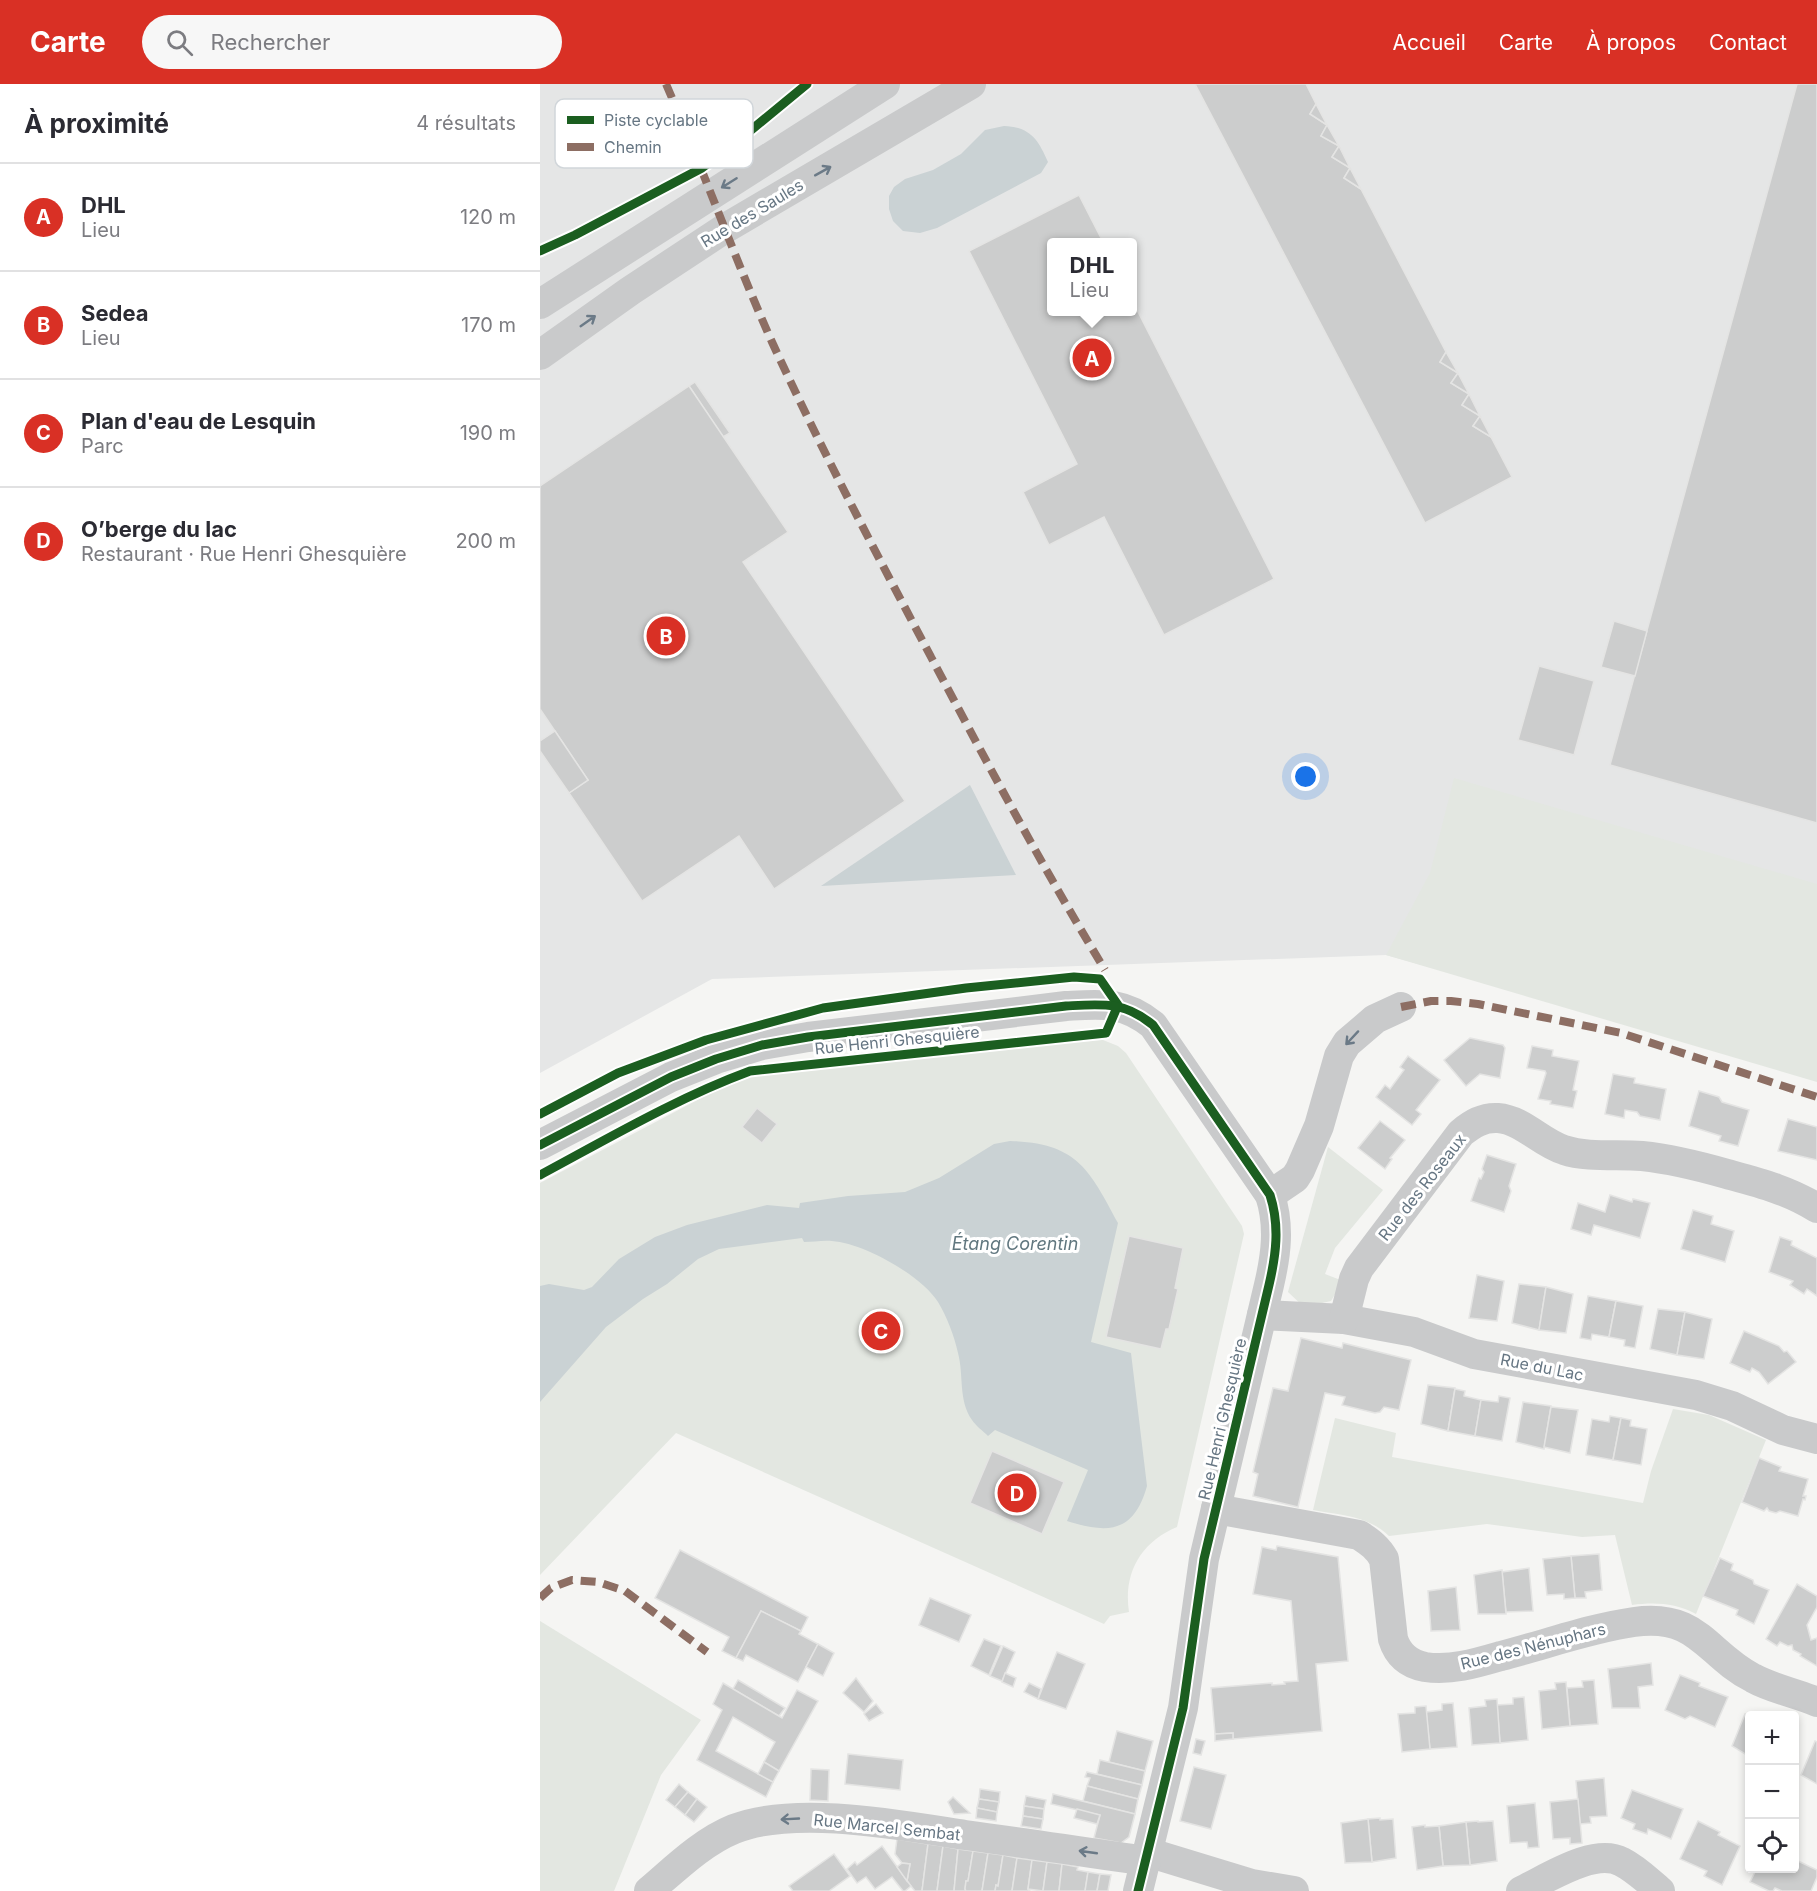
<!DOCTYPE html>
<html lang="fr">
<meta charset="utf-8">
<style>
:root{--surface:#fff;--page:#f7f7f7;--text:#2b2b33;--muted:#7c7c81;--line:#e1e1e2;--accent:#d93025}
body{margin:0;font-family:Inter,sans-serif;background:var(--page);color:var(--text)}
.controls{position:absolute;right:18px;bottom:18px;display:grid;overflow:hidden;border-radius:6px;box-shadow:0 3px 9px #0003}
.controls button{width:54px;height:54px;display:grid;place-items:center;padding:0;border:0;border-bottom:2px solid var(--line);background:var(--surface);color:var(--text);font:30px sans-serif}
.you{position:absolute;left:766px;top:693px;width:21px;height:21px;margin:-15px;border:4px solid #fff;border-radius:50%;background:#1a73e8;box-shadow:0 0 0 9px #1a73e833}
.badge{display:grid;place-items:center;width:39px;height:39px;border-radius:50%;background:var(--accent);color:#fff;font-size:20px;font-weight:700}
.pin{position:absolute;translate:-50% -50%;border:3px solid #fff;box-shadow:0 2px 6px #0006}
.popup{position:absolute;left:507px;top:154px;width:90px;height:78px;box-sizing:border-box;display:grid;place-content:center;border-radius:6px;background:var(--surface);filter:drop-shadow(0 2px 4px #0005);font-size:20px;white-space:nowrap;color:var(--muted)}
.popup b{font-size:22px;color:var(--text)}
.popup::after{content:'';position:absolute;left:50%;top:100%;margin-left:-12px;border:12px solid transparent;border-top-color:var(--surface)}
.list{margin:0;padding:0;list-style:none}
h2{display:flex;justify-content:space-between;align-items:center;height:78px;margin:0;padding:0 24px;font-size:26px}
h2 small{font-size:20px;font-weight:400;color:var(--muted)}
.list li{display:grid;grid-template-columns:39px 1fr auto;gap:18px;align-items:center;box-sizing:border-box;height:108px;padding:0 24px;border-top:2px solid var(--line)}
.list b{display:block;font-size:22px;white-space:nowrap}
.list p{margin:0;font-size:20px;white-space:nowrap;color:var(--muted)}
.list em{font-size:20px;font-style:normal;color:var(--muted)}
.icon{flex:none;width:33px;height:33px;fill:none;stroke:currentColor;stroke-width:2;stroke-linecap:round;stroke-linejoin:round}
.map{position:relative;flex:none;width:1277px;height:1807px;overflow:hidden}
header{display:flex;align-items:center;gap:36px;box-sizing:border-box;height:84px;padding:0 30px;background:var(--accent);color:#fff}
header strong{font-size:28px}
nav{display:flex;gap:33px;margin-inline-start:auto;font-size:21px}
.search{width:420px;height:54px;background:var(--page);display:flex;align-items:center;gap:15px;box-sizing:border-box;padding:0 21px;border-radius:33px;color:var(--muted);font-size:22px}
main{display:flex}
aside{flex:1;background:var(--surface)}
.map>svg:first-child{display:block}
</style>
<header>
<strong>Carte</strong>
<div class="search"><svg class="icon" aria-label="search" viewBox="0 0 24 24"><circle cx="10" cy="10" r="6"/><path d="M15 15l6 6"/></svg>Rechercher</div>
<nav><a>Accueil</a><a>Carte</a><a>À propos</a><a>Contact</a></nav>
</header>
<main>
<aside>
<h2>À proximité<small>4 résultats</small></h2>
<ul class="list">
<li><span class="badge">A</span><div><b>DHL</b><p>Lieu</p></div><em>120 m</em></li>
<li><span class="badge">B</span><div><b>Sedea</b><p>Lieu</p></div><em>170 m</em></li>
<li><span class="badge">C</span><div><b>Plan d'eau de Lesquin</b><p>Parc</p></div><em>190 m</em></li>
<li><span class="badge">D</span><div><b>O’berge du lac</b><p>Restaurant · Rue Henri Ghesquière</p></div><em>200 m</em></li>
</ul>
</aside>
<div class="map">
<svg width="1277" height="1807" viewBox="0 0 1277 1807">
<rect width="100%" height="100%" fill="#f5f5f3"/>
<path fill="#e5e6e6" fill-rule="evenodd" d="M 0,0 L 1277,0 L 1277,991 L 846,871 L 172,895 L 0,989 ZM 512,158 L 592,158 L 592,228 L 512,228 Z"/>
<g fill="#e3e7e1">
<polygon points="914,694 1277,800 1277,998 846,871 890,789"/>
<path d="M 558,954 L 578,962 L 586,969 L 702,1142 L 704,1150 L 637,1443 C 601,1458 583,1489 589,1528 L 570,1532 L 564,1540 L 136,1349 L 0,1491 L 0,1099 L 199,994 Z"/>
<polygon points="788,1063 843,1106 795,1164 785,1190 803,1197 791,1217 764,1223 748,1208"/>
<path d="M 1133,1325 L 1169,1331 L 1226,1356 L 1156,1530 C 1135,1519 1115,1518 1092,1521 L 1075,1451 L 1042,1453 L 947,1440 L 849,1452 C 829,1432 800,1431 773,1426 L 795,1334 L 856,1349 L 852,1373 L 1103,1419 L 1111,1387 Z"/>
<polygon points="0,1537 161,1636 121,1691 74,1807 0,1807"/>
</g>
<g fill="#cad2d4">
<path d="M 464,42 C 490,43 498,55 508,78 L 501,89 L 397,144 L 380,149 L 363,147 L 353,137 L 349,125 L 349,112 L 354,103 L 365,95 L 393,86 L 421,70 L 445,46 Z"/>
<polygon points="430,701 476,791 281,802"/>
<path d="M 470,1057 C 537,1059 549,1085 578,1139 L 551,1258 L 591,1269 L 607,1402 C 594,1449 568,1450 527,1437 L 548,1386 L 455,1346 L 448,1352 C 443,1347 436,1342 432,1336 C 418,1316 424,1291 418,1269 C 414,1251 407,1233 398,1218 C 381,1191 323,1159 292,1157 C 283,1156 273,1158 264,1158 L 262,1154 L 179,1165 L 158,1175 L 127,1200 L 103,1215 L 66,1243 L 0,1318 L 0,1202 L 9,1200 L 44,1206 L 52,1203 L 79,1175 L 115,1153 L 147,1141 L 227,1121 L 259,1124 L 260,1119 L 308,1112 L 365,1108 L 399,1094 L 454,1060 Z"/>
</g>
<g fill="#cccdcd" stroke="#e4e4e3" stroke-width="1.5">
<polygon points="655,0 766,0 776,20 770,30 787,41 781,52 799,62 792,73 810,84 804,94 821,105 906,268 900,278 918,289 911,299 929,310 922,321 940,332 933,342 951,353 972,393 885,439"/>
<polygon points="1257,0 1277,0 1277,739 1070,681"/>
<polygon points="776,20 787,41 770,30"/>
<polygon points="787,41 799,62 781,52"/>
<polygon points="799,62 810,84 792,73"/>
<polygon points="810,84 821,105 804,94"/>
<polygon points="539,111 563,158 512,158 512,228 592,228 592,216 734,495 624,551 564,433 509,461 483,408 537,380 429,167"/>
<polygon points="906,268 918,289 900,278"/>
<polygon points="918,289 929,310 911,299"/>
<polygon points="155,298 190,349 183,353 149,302"/>
<polygon points="149,302 248,448 203,478 365,717 234,805 199,752 102,817 29,709 48,696 0,625 0,402"/>
<polygon points="929,310 940,332 922,321"/>
<polygon points="940,332 951,353 933,342"/>
<polygon points="1074,537 1107,547 1095,592 1061,583"/>
<polygon points="999,582 1054,597 1034,671 978,656"/>
<polygon points="15,647 48,696 29,709 0,667 0,657"/>
<polygon points="930,954 963,961 965,964 960,994 940,990 926,1002 904,976"/>
<polygon points="992,962 1013,966 1012,972 1039,977 1033,1006 1037,1007 1033,1024 1010,1020 1011,1017 998,1015 1006,989 1005,987 987,984"/>
<polygon points="868,972 900,996 876,1026 881,1030 872,1041 836,1013 845,1001 850,1005 864,986 860,983"/>
<polygon points="1073,990 1095,994 1094,999 1126,1005 1120,1036 1100,1032 1097,1028 1085,1026 1084,1034 1065,1030"/>
<polygon points="1159,1007 1179,1013 1182,1018 1209,1026 1198,1062 1179,1057 1181,1052 1149,1042"/>
<polygon points="217,1024 237,1040 222,1059 202,1043"/>
<polygon points="1248,1035 1277,1043 1277,1076 1238,1067"/>
<polygon points="840,1037 865,1056 850,1074 852,1075 845,1085 818,1064"/>
<polygon points="947,1071 976,1080 969,1102 971,1107 964,1128 931,1117 939,1094 941,1095 944,1088 942,1085"/>
<polygon points="1070,1111 1092,1118 1093,1115 1110,1119 1100,1154 1054,1141 1051,1151 1031,1145 1038,1119 1065,1128"/>
<polygon points="1153,1126 1173,1132 1171,1140 1194,1147 1185,1178 1141,1165"/>
<polygon points="589,1152 643,1164 635,1204 638,1205 629,1245 626,1245 621,1265 566,1253"/>
<polygon points="1240,1153 1252,1157 1251,1161 1277,1174 1277,1212 1267,1205 1264,1210 1250,1201 1253,1197 1229,1188"/>
<polygon points="937,1191 964,1197 957,1237 929,1234"/>
<polygon points="979,1200 1006,1203 999,1246 972,1239"/>
<polygon points="1006,1203 1033,1210 1026,1249 999,1246"/>
<polygon points="1048,1212 1076,1217 1069,1253 1052,1250 1051,1256 1040,1254"/>
<polygon points="1076,1217 1103,1222 1095,1264 1084,1262 1085,1256 1069,1253"/>
<polygon points="1118,1225 1145,1228 1137,1271 1110,1265"/>
<polygon points="1145,1228 1172,1235 1164,1275 1137,1271"/>
<polygon points="1204,1247 1239,1262 1244,1268 1247,1267 1256,1278 1228,1300 1219,1288 1212,1284 1210,1288 1190,1279"/>
<polygon points="761,1254 802,1264 803,1259 871,1276 859,1326 844,1323 840,1328 835,1329 802,1321 805,1313 785,1309 758,1423 713,1412 718,1390 713,1388 733,1304 748,1307"/>
<polygon points="888,1301 915,1304 908,1347 881,1340"/>
<polygon points="915,1305 925,1307 924,1312 941,1316 935,1352 908,1347"/>
<polygon points="959,1312 970,1314 962,1357 935,1352 941,1316 958,1318"/>
<polygon points="983,1318 1011,1322 1004,1365 976,1358"/>
<polygon points="1011,1323 1038,1326 1030,1369 1004,1363"/>
<polygon points="1070,1332 1081,1334 1073,1376 1046,1371 1052,1335 1069,1338"/>
<polygon points="1081,1334 1091,1336 1090,1342 1107,1345 1101,1381 1073,1376"/>
<polygon points="452,1367 524,1398 502,1450 430,1419"/>
<polygon points="1219,1374 1241,1383 1239,1387 1268,1395 1263,1412 1266,1412 1265,1416 1263,1415 1258,1432 1240,1427 1236,1429 1229,1427 1227,1424 1224,1427 1202,1418"/>
<polygon points="737,1462 798,1473 808,1577 776,1580 782,1647 693,1655 693,1649 675,1650 671,1604 732,1599 732,1601 745,1600 744,1598 758,1597 751,1517 713,1510 722,1463 736,1466"/>
<polygon points="140,1466 268,1533 261,1547 221,1527 196,1574 182,1567 189,1553 115,1514"/>
<polygon points="1059,1470 1062,1506 1045,1508 1046,1514 1035,1514 1031,1472"/>
<polygon points="1031,1472 1035,1514 1024,1515 1024,1510 1007,1511 1003,1475"/>
<polygon points="1180,1474 1193,1480 1191,1486 1213,1496 1214,1500 1229,1506 1214,1540 1196,1531 1198,1526 1163,1512"/>
<polygon points="989,1484 993,1527 966,1528 962,1488"/>
<polygon points="962,1486 966,1530 938,1530 934,1491"/>
<polygon points="1257,1500 1277,1512 1277,1523 1267,1541 1271,1556 1277,1554 1277,1582 1260,1572 1261,1570 1253,1566 1252,1561 1248,1562 1240,1558 1237,1562 1226,1555"/>
<polygon points="916,1503 920,1546 891,1547 888,1507"/>
<polygon points="390,1514 431,1531 419,1558 379,1541"/>
<polygon points="221,1527 261,1547 259,1550 278,1560 258,1598 206,1571 203,1577 196,1574"/>
<polygon points="444,1555 461,1562 449,1591 431,1582"/>
<polygon points="278,1560 294,1569 283,1592 266,1583"/>
<polygon points="463,1562 475,1568 462,1597 450,1592"/>
<polygon points="517,1568 545,1580 526,1625 498,1615"/>
<polygon points="1111,1579 1113,1601 1098,1603 1100,1624 1072,1624 1068,1585"/>
<polygon points="465,1589 476,1594 473,1603 462,1598"/>
<polygon points="1140,1591 1160,1599 1159,1602 1188,1613 1175,1643 1150,1632 1145,1635 1125,1626"/>
<polygon points="316,1594 333,1617 324,1628 303,1609"/>
<polygon points="198,1596 245,1624 239,1632 193,1605"/>
<polygon points="1054,1596 1058,1640 1030,1642 1027,1604 1043,1603 1042,1597"/>
<polygon points="1026,1598 1030,1642 1002,1645 999,1607 1016,1605 1015,1599"/>
<polygon points="183,1599 242,1634 257,1606 278,1617 239,1687 224,1678 235,1658 193,1633 176,1667 233,1698 226,1713 157,1676 182,1626 173,1620"/>
<polygon points="489,1599 501,1605 498,1615 484,1608"/>
<polygon points="984,1613 988,1656 960,1659 957,1621 973,1620 973,1614"/>
<polygon points="957,1615 960,1659 932,1661 929,1624 946,1622 945,1616"/>
<polygon points="913,1619 917,1663 890,1665 886,1628 902,1626 902,1620"/>
<polygon points="336,1620 343,1629 329,1637 324,1630"/>
<polygon points="886,1622 890,1665 862,1668 858,1630 875,1629 875,1623"/>
<polygon points="1205,1630 1210,1632 1210,1673 1192,1662"/>
<polygon points="577,1647 613,1657 605,1687 569,1678"/>
<polygon points="693,1649 693,1655 675,1657 675,1650"/>
<polygon points="656,1655 665,1657 661,1671 653,1669"/>
<polygon points="1275,1657 1277,1658 1277,1700 1261,1691"/>
<polygon points="308,1670 363,1676 360,1706 305,1700"/>
<polygon points="560,1676 605,1687 602,1701 557,1690"/>
<polygon points="224,1678 239,1687 233,1698 218,1690"/>
<polygon points="654,1683 686,1691 671,1745 640,1737"/>
<polygon points="271,1685 289,1686 288,1717 270,1716"/>
<polygon points="547,1688 602,1701 598,1715 547,1702 550,1694 545,1693"/>
<polygon points="1064,1694 1067,1732 1050,1733 1051,1739 1040,1740 1036,1697"/>
<polygon points="139,1700 148,1708 135,1723 126,1716"/>
<polygon points="547,1702 598,1715 595,1730 543,1717"/>
<polygon points="440,1705 460,1708 459,1718 439,1715"/>
<polygon points="1092,1706 1143,1725 1131,1755 1108,1745 1107,1750 1093,1745 1095,1740 1081,1734"/>
<polygon points="148,1708 157,1715 145,1731 135,1723"/>
<polygon points="513,1710 595,1730 589,1753 581,1759 554,1754 560,1731 511,1720"/>
<polygon points="486,1712 506,1716 504,1725 484,1722"/>
<polygon points="413,1713 430,1729 414,1730 408,1718"/>
<polygon points="157,1715 167,1723 154,1738 145,1731"/>
<polygon points="439,1715 459,1718 457,1728 437,1724"/>
<polygon points="1038,1715 1042,1759 1030,1760 1030,1754 1013,1755 1010,1718"/>
<polygon points="995,1719 999,1763 988,1764 987,1758 970,1759 967,1722"/>
<polygon points="484,1722 504,1725 503,1735 483,1732"/>
<polygon points="437,1724 457,1728 456,1737 436,1734"/>
<polygon points="537,1725 560,1731 557,1740 534,1734"/>
<polygon points="483,1732 503,1735 501,1745 481,1742"/>
<polygon points="840,1734 840,1736 853,1735 856,1774 832,1778 828,1735"/>
<polygon points="828,1735 832,1778 805,1779 801,1739"/>
<polygon points="938,1737 938,1738 953,1737 957,1777 930,1781 926,1738"/>
<polygon points="1158,1737 1180,1748 1178,1751 1200,1762 1182,1801 1164,1792 1167,1787 1140,1775"/>
<polygon points="926,1738 930,1781 903,1782 899,1742"/>
<polygon points="885,1741 885,1743 899,1742 903,1782 877,1786 872,1743"/>
<polygon points="357,1755 388,1760 382,1807 375,1807 367,1797 370,1780 362,1779 355,1770"/>
<polygon points="388,1760 403,1762 397,1807 382,1807"/>
<polygon points="342,1762 371,1802 365,1807 363,1807 352,1793 335,1805 326,1793 317,1799 307,1785 315,1778 317,1781"/>
<polygon points="403,1762 418,1765 414,1807 397,1807"/>
<polygon points="418,1765 433,1767 428,1797 426,1797 425,1805 426,1807 414,1807"/>
<polygon points="433,1767 448,1769 442,1807 426,1807 425,1805 426,1797 428,1797"/>
<polygon points="448,1769 463,1771 458,1802 456,1801 455,1807 442,1807"/>
<polygon points="294,1770 310,1792 289,1807 253,1807 249,1802"/>
<polygon points="463,1771 477,1774 472,1807 455,1807 456,1801 458,1802"/>
<polygon points="477,1774 492,1776 488,1805 490,1807 472,1807"/>
<polygon points="1254,1775 1277,1786 1277,1793 1271,1807 1242,1807 1235,1804 1233,1807 1229,1807 1210,1798 1217,1784 1254,1784"/>
<polygon points="492,1776 507,1778 503,1807 488,1805"/>
<polygon points="507,1778 522,1780 519,1807 503,1807"/>
<polygon points="362,1779 370,1780 367,1797 357,1783"/>
<polygon points="522,1780 538,1783 537,1786 548,1788 545,1807 519,1807"/>
<polygon points="548,1788 560,1790 557,1807 545,1807"/>
<polygon points="560,1790 571,1791 568,1807 557,1807"/>
</g>
<g fill="none" stroke-linecap="round" stroke-linejoin="round">
<g stroke="#c9cacb" stroke-width="30">
<polyline points="0,220 345,0"/>
<polyline points="0,271 90,207 184,145 431,0"/>
<path d="M 0,1061 L 131,993 L 176,975 L 222,961 L 268,953 L 526,922 C 562,920 584,917 613,941 L 730,1111 C 740,1142 736,1171 729,1201 L 664,1475 L 643,1624 L 598,1807"/>
<polyline points="730,1111 755,1094 760,1086 779,1042 799,972 807,959 835,935 861,923"/>
<polyline points="722,1231 804,1235 874,1248 934,1270 1156,1311 1192,1322 1243,1346 1277,1355"/>
<path d="M 804,1235 L 814,1195 L 819,1184 L 921,1049 C 932,1040 943,1033 958,1034 C 983,1036 1001,1059 1024,1066 C 1048,1074 1077,1070 1102,1072 C 1131,1075 1159,1082 1187,1090 C 1220,1099 1248,1106 1277,1124"/>
<path d="M 676,1425 L 819,1451 C 830,1458 838,1464 844,1475 L 853,1555 C 858,1571 869,1580 885,1583 C 911,1587 937,1579 961,1572 C 1004,1561 1051,1544 1094,1538 C 1159,1529 1166,1570 1213,1594 C 1233,1605 1256,1609 1277,1618"/>
<polyline points="607,1768 712,1800 754,1807"/>
<path d="M 109,1807 C 135,1785 162,1758 194,1745 C 255,1721 360,1741 425,1751 C 485,1759 545,1768 606,1777"/>
<path d="M 981,1807 C 1007,1795 1054,1763 1082,1778 C 1096,1785 1108,1797 1120,1807"/>
</g>
<g stroke="#8d6e63" stroke-width="8" stroke-dasharray="15 8" stroke-linecap="butt">
<path d="M 126,0 C 163,85 194,173 232,258 C 281,365 336,469 391,573 C 447,679 503,784 565,886"/>
<polyline points="861,923 891,917 911,917 938,920 1081,949 1277,1013"/>
<polyline points="0,1514 11,1504 32,1496 58,1498 85,1507 167,1568"/>
</g>
<defs>
<g id="cycleway">
<polyline points="0,167 35,151 162,84 193,61 267,0"/>
<path d="M 0,1030 L 78,989 L 166,956 L 283,924 L 426,904 L 534,893 L 560,895 L 578,921 L 566,949 L 210,987 C 137,1014 69,1054 0,1091"/>
<path d="M 0,1061 L 131,993 L 176,975 L 222,961 L 268,953 L 526,922 C 562,920 584,917 613,941 L 730,1111 C 740,1142 736,1171 729,1201 L 664,1475 L 643,1624 L 598,1807"/>
</g>
</defs>
<use href="#cycleway" stroke="#fff" stroke-width="13"/>
<use href="#cycleway" stroke="#1b5e20" stroke-width="9"/>
</g>
<defs><path id="oneway-shaft" d="M-6 0H5M1.5-3L5.5 0L1.5 3" fill="none" stroke-width="1.6" stroke-linecap="round" stroke-linejoin="round" transform="scale(1.5)"/></defs>
<g stroke="#6b7a87">
<use href="#oneway-shaft" transform="translate(283 87) rotate(-29)"/>
<use href="#oneway-shaft" transform="translate(189 99) rotate(148)"/>
<use href="#oneway-shaft" transform="translate(48 237) rotate(-35)"/>
<use href="#oneway-shaft" transform="translate(812 954) rotate(133)"/>
<use href="#oneway-shaft" transform="translate(250 1735) rotate(177)"/>
<use href="#oneway-shaft" transform="translate(548 1768) rotate(-172)"/>
</g>
<g text-anchor="middle" dominant-baseline="central" stroke-width="6" stroke-linejoin="round" paint-order="stroke">
<g font-size="16" fill="#667683" stroke="#fff">
<text transform="translate(212 129) rotate(-31)">Rue des Saules</text>
<text transform="translate(357 956) rotate(-6)">Rue Henri Ghesquière</text>
<text transform="translate(882 1103) rotate(-52)">Rue des Roseaux</text>
<text transform="translate(1002 1283) rotate(11)">Rue du Lac</text>
<text transform="translate(682 1335) rotate(-77)">Rue Henri Ghesquière</text>
<text transform="translate(993 1562) rotate(-14)">Rue des Nénuphars</text>
<text transform="translate(347 1743) rotate(6)">Rue Marcel Sembat</text>
</g>
<g font-size="18" font-style="italic" fill="#61777f" stroke="#fff">
<text x="475" y="1159">Étang Corentin</text>
</g>
</g>
<rect x="15" y="15" width="198" height="69" rx="9" fill="#fff" stroke="#d1d6da" stroke-width="1.5"/>
<rect x="27" y="32" width="27" height="8" fill="#1b5e20"/>
<rect x="27" y="59" width="27" height="8" fill="#8d6e63"/>
<g font-size="16" fill="#667683">
<text x="64" y="42">Piste cyclable</text>
<text x="64" y="69">Chemin</text>
</g>
</svg>
<div class="controls">
<button>+</button>
<button>−</button>
<button><svg class="icon" aria-label="locate" viewBox="0 0 24 24"><circle cx="12" cy="12" r="6"/><path d="M12 2v4M12 18v4M2 12h4M18 12h4"/></svg></button>
</div>
<div class="you"></div>
<div class="pin badge" style="left:552px;top:274px">A</div>
<div class="popup"><b>DHL</b>Lieu</div>
<div class="pin badge" style="left:126px;top:552px">B</div>
<div class="pin badge" style="left:341px;top:1247px">C</div>
<div class="pin badge" style="left:477px;top:1409px">D</div>
</div>
</main>
